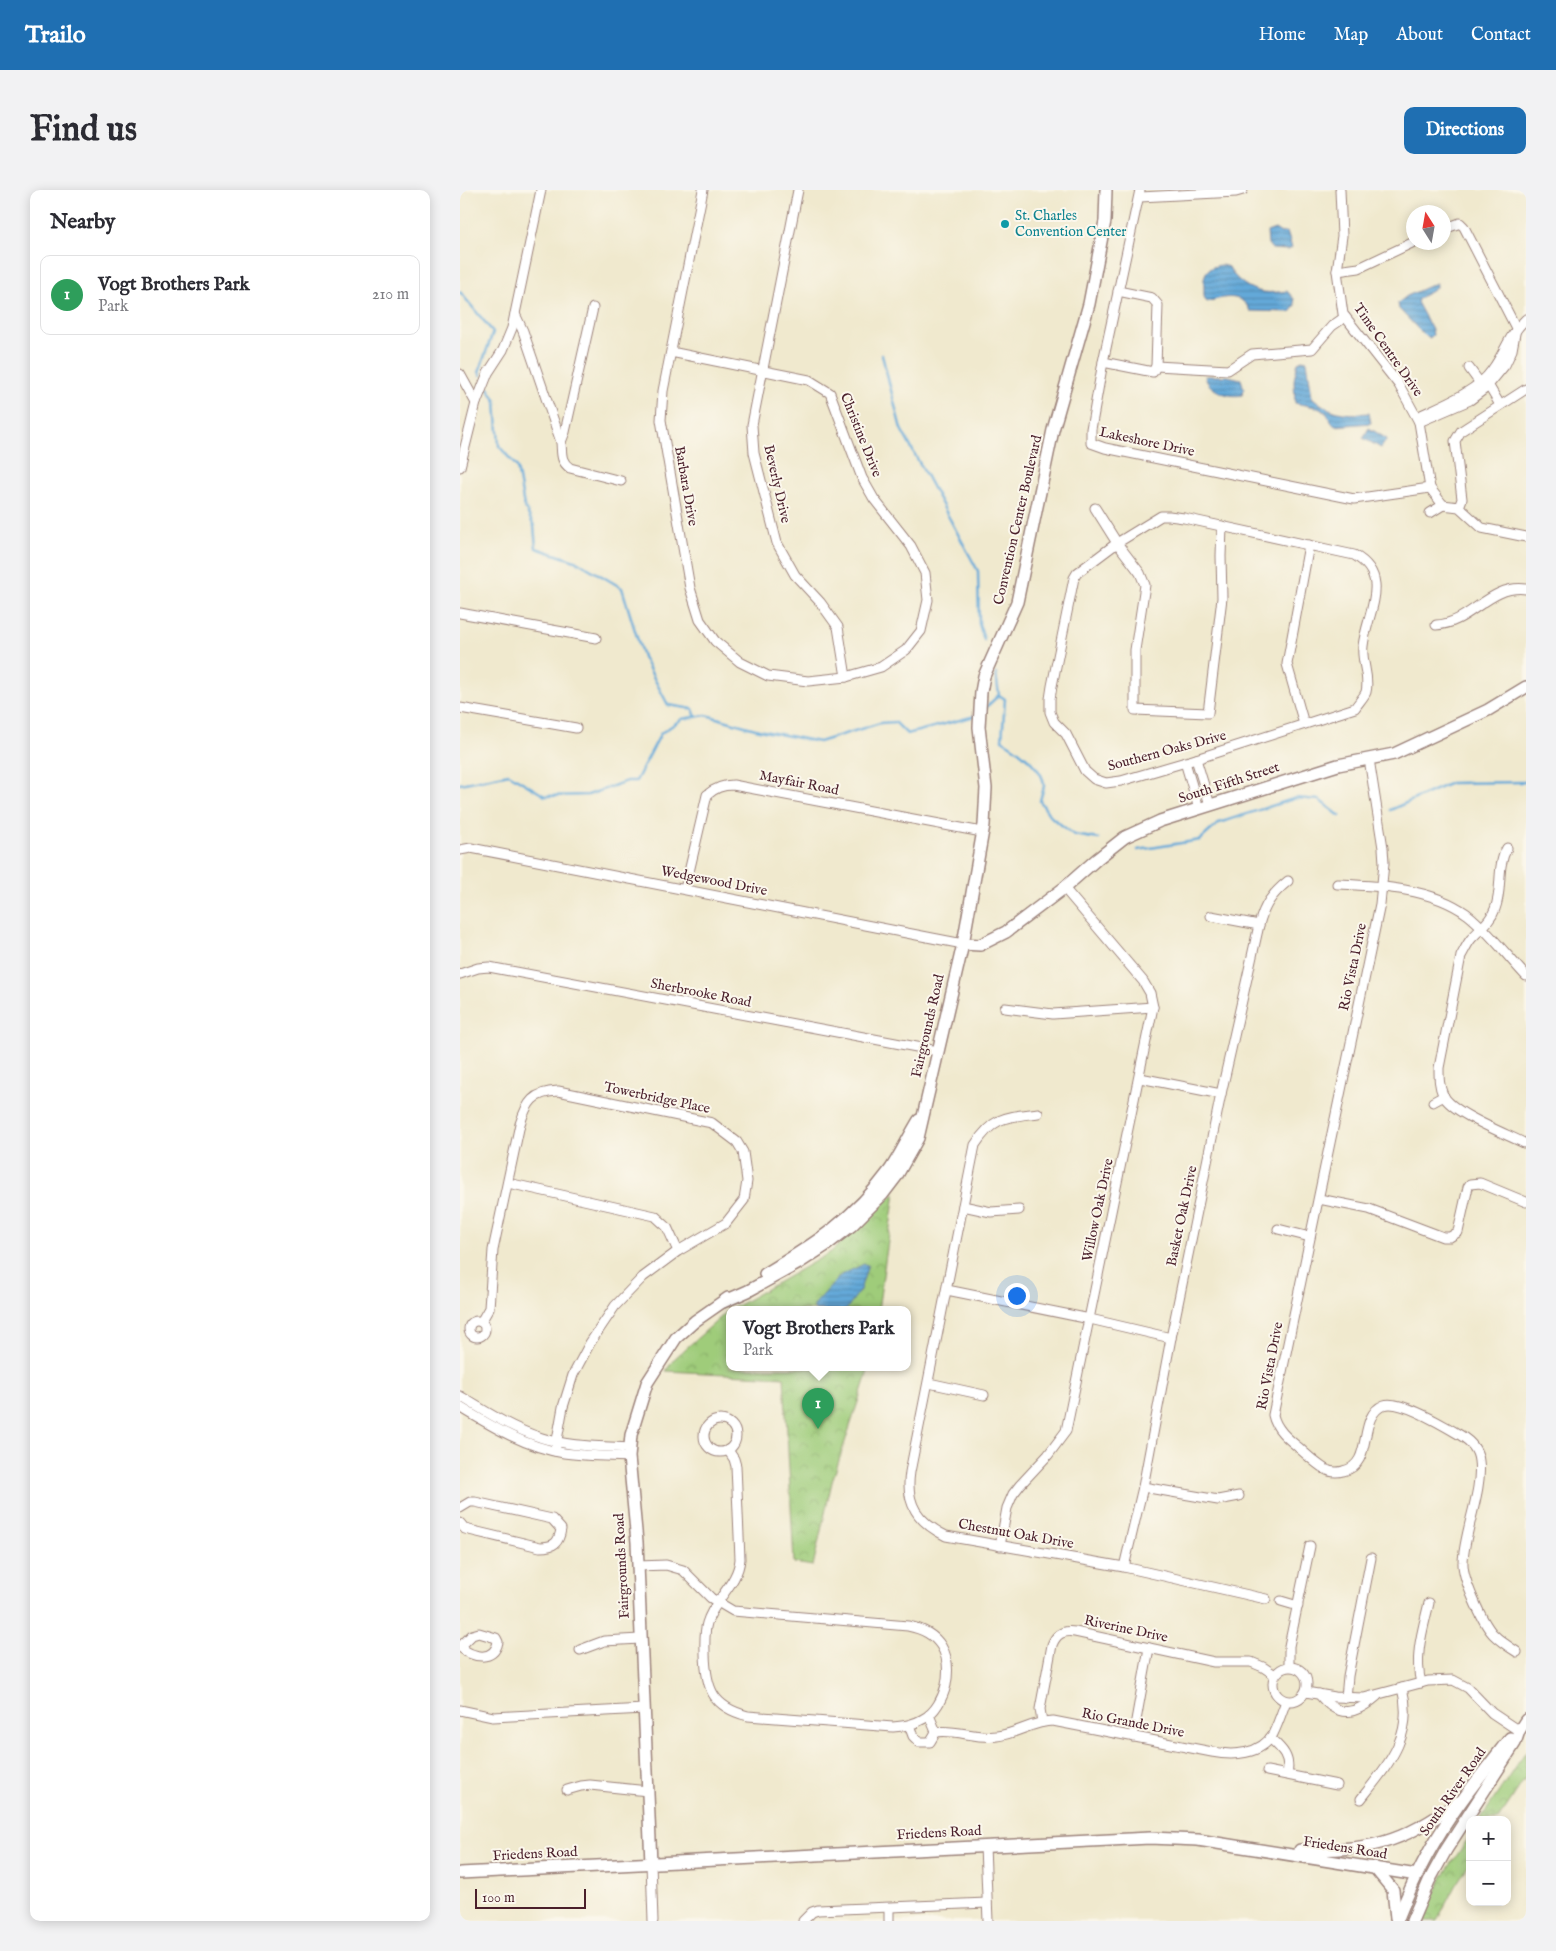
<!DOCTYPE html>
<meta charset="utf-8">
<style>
:root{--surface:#fff;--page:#f2f2f3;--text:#2b2b33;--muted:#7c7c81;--line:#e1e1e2;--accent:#1f6fb2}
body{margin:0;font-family:"IM FELL English",serif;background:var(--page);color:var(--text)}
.controls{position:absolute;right:15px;bottom:15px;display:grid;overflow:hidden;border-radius:10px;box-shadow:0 2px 12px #0003}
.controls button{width:45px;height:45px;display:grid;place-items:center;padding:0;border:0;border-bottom:1px solid var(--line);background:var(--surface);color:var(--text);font:25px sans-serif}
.compass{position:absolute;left:946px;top:15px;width:45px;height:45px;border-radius:50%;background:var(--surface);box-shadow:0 2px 12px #0003;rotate:349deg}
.scale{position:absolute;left:15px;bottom:12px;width:111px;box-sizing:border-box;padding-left:5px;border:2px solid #4a1f2b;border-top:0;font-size:14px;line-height:18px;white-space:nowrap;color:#4a1f2b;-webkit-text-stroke:4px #fbf7ec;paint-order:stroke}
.you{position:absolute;left:556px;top:1105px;width:18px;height:18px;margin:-12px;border:4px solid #fff;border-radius:50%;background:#1a73e8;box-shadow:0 0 0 8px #1a73e833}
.badge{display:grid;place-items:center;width:32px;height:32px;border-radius:50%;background:var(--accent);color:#fff;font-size:16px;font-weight:700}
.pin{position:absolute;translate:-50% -41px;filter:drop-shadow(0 1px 2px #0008)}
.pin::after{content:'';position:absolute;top:26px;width:18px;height:15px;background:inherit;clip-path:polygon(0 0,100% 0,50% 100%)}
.popup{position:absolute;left:266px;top:1116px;width:185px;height:65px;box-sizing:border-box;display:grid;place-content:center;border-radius:10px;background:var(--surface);filter:drop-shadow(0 1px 4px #0005);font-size:16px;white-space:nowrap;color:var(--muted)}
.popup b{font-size:19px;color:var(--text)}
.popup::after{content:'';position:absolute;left:50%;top:100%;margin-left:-10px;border:10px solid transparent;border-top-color:var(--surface)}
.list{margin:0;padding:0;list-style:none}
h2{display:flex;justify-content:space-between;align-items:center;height:65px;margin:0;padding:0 20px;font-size:21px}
h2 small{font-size:16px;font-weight:400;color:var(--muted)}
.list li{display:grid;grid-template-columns:32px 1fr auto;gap:15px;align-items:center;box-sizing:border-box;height:80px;margin:0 10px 10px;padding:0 10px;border:1px solid var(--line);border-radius:10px}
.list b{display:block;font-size:19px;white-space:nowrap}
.list p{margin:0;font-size:16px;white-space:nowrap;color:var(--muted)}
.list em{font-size:16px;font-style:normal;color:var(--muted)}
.map{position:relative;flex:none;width:1066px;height:1731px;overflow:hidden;border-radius:10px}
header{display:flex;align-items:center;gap:30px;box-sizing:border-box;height:70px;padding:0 25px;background:var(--accent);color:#fff}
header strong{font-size:24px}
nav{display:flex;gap:28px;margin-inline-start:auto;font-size:18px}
.intro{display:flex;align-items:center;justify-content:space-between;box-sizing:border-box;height:120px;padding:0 30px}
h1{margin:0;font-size:35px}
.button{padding:12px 22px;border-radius:10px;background:var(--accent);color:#fff;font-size:18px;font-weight:700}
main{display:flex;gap:30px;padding:0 30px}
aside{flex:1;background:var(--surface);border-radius:10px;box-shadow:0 2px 12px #0003}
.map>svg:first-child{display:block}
</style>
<header>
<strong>Trailo</strong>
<nav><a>Home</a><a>Map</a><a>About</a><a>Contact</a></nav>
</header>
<div class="intro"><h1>Find us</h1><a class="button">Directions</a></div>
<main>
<aside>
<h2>Nearby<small></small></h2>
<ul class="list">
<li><span class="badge" style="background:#2e9e5b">1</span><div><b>Vogt Brothers Park</b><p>Park</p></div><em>210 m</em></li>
</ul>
</aside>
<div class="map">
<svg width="1066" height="1731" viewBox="0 0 1066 1731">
<defs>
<pattern id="park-crowns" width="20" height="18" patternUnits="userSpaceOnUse" patternTransform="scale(1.25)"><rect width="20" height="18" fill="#9fcc7a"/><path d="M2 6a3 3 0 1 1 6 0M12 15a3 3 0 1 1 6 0" fill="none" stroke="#8aaf6a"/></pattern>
<pattern id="water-rules" width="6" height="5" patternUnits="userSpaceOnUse" patternTransform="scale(1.25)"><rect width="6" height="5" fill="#63a9d9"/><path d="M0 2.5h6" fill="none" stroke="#5489b0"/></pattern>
</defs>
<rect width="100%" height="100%" fill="#fbf7ec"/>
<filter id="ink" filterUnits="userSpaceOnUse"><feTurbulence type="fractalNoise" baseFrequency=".02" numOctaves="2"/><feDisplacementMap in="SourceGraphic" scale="10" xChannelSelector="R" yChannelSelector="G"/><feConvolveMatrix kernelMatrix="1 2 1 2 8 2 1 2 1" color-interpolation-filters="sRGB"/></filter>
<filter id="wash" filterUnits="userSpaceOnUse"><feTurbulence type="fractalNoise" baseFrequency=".0096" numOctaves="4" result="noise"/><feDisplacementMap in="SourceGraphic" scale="20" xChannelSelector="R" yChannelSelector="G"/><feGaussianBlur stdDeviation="1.12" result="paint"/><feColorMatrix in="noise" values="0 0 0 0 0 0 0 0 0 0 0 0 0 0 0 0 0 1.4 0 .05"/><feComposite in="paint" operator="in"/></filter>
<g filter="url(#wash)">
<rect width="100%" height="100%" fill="#f0e9ce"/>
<g fill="url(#park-crowns)" stroke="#747652">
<polygon points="435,1003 418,1120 270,1120 371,1062"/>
<polygon points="269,1120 269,1178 409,1178 372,1292 353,1376 334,1373 324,1187 206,1181 214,1169"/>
<polygon points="1066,1561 1066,1587 1038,1630 1020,1630"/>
<polygon points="1010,1646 1010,1673 995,1696 977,1731 962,1731 983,1686"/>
</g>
<g fill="url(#water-rules)" stroke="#566482">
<polygon points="815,39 821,43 827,42 832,58 828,60 812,59 808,54 807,42"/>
<path d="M 761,75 L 769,77 C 774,89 789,100 803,102 C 811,103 819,102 827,101 L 834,109 L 835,116 L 830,122 L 790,121 C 782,102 763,107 747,112 C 743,108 744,103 744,97 C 743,83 747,77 761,75 Z"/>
<path d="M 976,93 L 976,97 C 971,104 960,104 957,112 L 972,140 L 973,145 L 970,148 L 964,145 L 939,119 L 938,113 L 947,106 Z"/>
<path d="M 842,170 L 847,171 L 852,207 C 871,224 885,225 909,223 L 911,233 L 875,236 C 870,232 870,227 866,223 C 859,216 844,215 835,213 L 834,190 L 838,172 Z"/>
<path d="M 745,186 L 768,186 L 781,189 L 784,199 L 782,205 C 769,208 747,200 745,186 Z"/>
<polygon points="909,238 927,249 921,258 903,248"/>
<polygon points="404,1074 408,1075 400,1100 386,1120 354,1120 354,1115 381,1085"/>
</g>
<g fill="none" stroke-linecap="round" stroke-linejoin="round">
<g stroke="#63a9d9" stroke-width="2.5">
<polyline points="0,102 33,142 19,182 21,185"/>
<polyline points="422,165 441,239 518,381 519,434 524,450"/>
<polyline points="28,198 36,211 39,256 57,277 64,316 74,336 76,358 118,372 162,398 183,467 208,515 233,519 236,527"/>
<polyline points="536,484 539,505"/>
<path d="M 525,518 L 539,505 L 545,509 L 542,550 C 556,558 584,578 584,596 C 583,601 581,606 580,611 L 590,626 L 614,645 L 639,649"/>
<polyline points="0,594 49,584 85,606 128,605 167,591 176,591 201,543 222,529 246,525 299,540 359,552 420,533 435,532 447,544 515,526"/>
<polyline points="930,620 991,593 1066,592"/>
<polyline points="678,660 740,650 759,633 836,608 859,610 880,626"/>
</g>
</g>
</g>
<g filter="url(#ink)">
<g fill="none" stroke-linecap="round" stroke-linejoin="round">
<defs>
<g id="street">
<polyline points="338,0 292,235 294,263 317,353 335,385 360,412 378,437 386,487"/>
<polyline points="680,0 643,172 631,239 631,253 645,258 894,309 970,298"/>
<polyline points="880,0 882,46 877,81 883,124 939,195 959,232 970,298 983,315"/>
<polyline points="680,7 776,2 783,0"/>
<polyline points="877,81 899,78 954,52"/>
<path d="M 55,124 L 63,141 L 101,252 C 102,263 100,271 110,278 L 161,291"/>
<polyline points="211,162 349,190 370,203 402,288 414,309 451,356 465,383 468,410 461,441 446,460 421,477 386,487 348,491 308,486 280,472 255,451 240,430 230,398 201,230 203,201 243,0"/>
<polyline points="643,172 693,182 696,176 698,115 692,108 658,101"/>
<polyline points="696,176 768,180 792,164 852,159 872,136 885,127"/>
<polyline points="1009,178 1017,189 1026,198 1030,198 1040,215"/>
<polyline points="0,184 16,213"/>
<path d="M 957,227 C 980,216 1017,202 1032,180 C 1046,161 1047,147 1066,129"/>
<polyline points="959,232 1010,210 1026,198 1045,175 1052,160 1056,138 1004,37 1000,33 984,39"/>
<polyline points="101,252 105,242 133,118"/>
<polyline points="0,277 16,213 28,183 43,160 52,138 81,0"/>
<polyline points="983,315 999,317 1022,338 1066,347"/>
<polyline points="999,317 1002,309 995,251 1001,241 1066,199"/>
<polyline points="635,318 657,353 680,383 685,395 675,460 675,520 748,523 762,408 761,366 762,336"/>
<polyline points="970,323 983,315"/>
<path d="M 701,326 L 709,326 L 724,328 L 894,365 C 933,387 907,422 903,456 C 901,472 910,486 906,502 C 904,507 898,513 895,518 L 736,569 L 661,591 L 646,593 L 634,589 L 625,581 L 606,544 L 594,532 L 590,522 L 590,509 L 592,496 L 614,388 L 617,383 L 657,353 Z"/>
<polyline points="0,423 136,448"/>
<path d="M 976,435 C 1010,434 1029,394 1066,399"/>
<polyline points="0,518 116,538"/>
<polyline points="844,534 827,474 849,355"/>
<polyline points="736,569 750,615"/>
<path d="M 909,569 L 923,658 L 924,673 L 920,714 L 813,1225 C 816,1239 827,1248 838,1257 C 846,1264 855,1273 865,1279 C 870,1282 876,1283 883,1281 C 915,1275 896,1226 924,1215 C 940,1209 985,1236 1000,1245 C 1010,1251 1018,1259 1019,1271 C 1023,1300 1004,1342 1003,1372 C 1002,1388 1022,1432 1033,1444 C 1040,1451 1049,1457 1057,1462"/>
<polyline points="725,572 739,619"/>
<path d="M 1047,658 C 1036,677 1043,699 1035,719 C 1031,731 1020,739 1011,749 C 1007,754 1004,761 1001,766 L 979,878 C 979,888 979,896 983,905 C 992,923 1044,943 1064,953"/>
<polyline points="0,660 11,658 503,754"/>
<path d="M 877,694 C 921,696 971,698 1007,724 C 1029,741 1047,766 1066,786"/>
<path d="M 225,699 L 247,605 C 255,598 262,595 273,595 L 522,642"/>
<polyline points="751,726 799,735"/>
<polyline points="0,784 18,778 29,777 478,861"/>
<polyline points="545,818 593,824 693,817"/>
<polyline points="680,888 761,904"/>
<polyline points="973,912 984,906"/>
<path d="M 578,923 C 546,927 534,926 515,955 L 450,1282 C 445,1314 458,1332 486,1346 L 664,1377 L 806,1409"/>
<polyline points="48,993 195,1026 207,1037 218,1061"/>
<polyline points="859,1009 909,1019 983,1047 990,1047 998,1042 1008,997 1010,994 1020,993 1066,1012"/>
<polyline points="503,1016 531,1022 559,1020"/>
<polyline points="818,1039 850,1047"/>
<polyline points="487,1100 630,1129 711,1148"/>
<circle cx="17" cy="1139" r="8"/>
<path d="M 21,1132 L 29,1118 L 33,1060 L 60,934 C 67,912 73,902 98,901 L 252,933 L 277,952 L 283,962 L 287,991 L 284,1010 L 266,1033 L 218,1061 L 183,1087 L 155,1116 L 130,1153 L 113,1185 L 103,1217 L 95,1261"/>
<polyline points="469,1193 524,1205"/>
<path d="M 0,1206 C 26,1222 53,1239 82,1248 C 110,1257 141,1256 170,1258"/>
<path d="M 0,1217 C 33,1237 66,1257 104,1263 C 126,1266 148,1266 169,1267"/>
<circle cx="260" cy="1246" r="16"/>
<polyline points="683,1297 758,1310 779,1306"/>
<path d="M 0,1318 L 10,1312 L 15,1312 L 92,1329 L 101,1339 C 99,1353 94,1357 80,1357 L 5,1339 L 0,1333"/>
<polyline points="540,1356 547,1318 553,1304 560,1295 588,1265 606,1241 693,817 690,803 683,791 604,698"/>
<path d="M 178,1376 L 206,1375 L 223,1380 L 251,1408 L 273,1421 L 448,1436 C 480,1442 492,1464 486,1495 C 483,1508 475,1523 463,1529 C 453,1535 444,1536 433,1537 L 288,1526 C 252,1517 246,1498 245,1464 C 245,1454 244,1443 247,1433 C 254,1409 278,1394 280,1369 L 276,1276 L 274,1269 L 268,1260"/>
<path d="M 664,1377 L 683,1297 L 711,1148 L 761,904 L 799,735 C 804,715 812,704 828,691"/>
<polyline points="821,1411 838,1416"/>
<path d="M 19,1443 L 36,1448 L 38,1452 C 34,1473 12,1467 0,1457 L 12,1445 Z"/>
<polyline points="120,1460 144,1451 180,1449"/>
<polyline points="829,1476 829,1456 850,1356"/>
<circle cx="830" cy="1494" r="17"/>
<path d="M 961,1493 C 954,1466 963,1439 969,1413"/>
<polyline points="846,1502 875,1507 904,1508 968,1491 993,1490 1008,1498 1032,1523 1059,1541"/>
<path d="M 859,1504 C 878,1529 895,1525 917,1506"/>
<polyline points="886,1508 888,1486 911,1368"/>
<polyline points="0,1520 33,1527 184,1519"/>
<path d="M 582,1532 L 580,1519 L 592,1455 C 596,1444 603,1440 615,1442 L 754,1472 L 791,1472 L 803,1477 L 815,1485"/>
<polyline points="449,1535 453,1546 459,1552 470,1552 476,1542 469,1525"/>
<path d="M 476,1542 C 497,1539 516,1549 537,1546 C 556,1544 574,1531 593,1531 L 752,1562 C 773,1566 801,1565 813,1544 C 818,1534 822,1522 826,1511"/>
<polyline points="673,1547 689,1458"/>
<path d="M 810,1548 C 822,1559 831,1567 827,1584"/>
<polyline points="807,1581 877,1595"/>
<polyline points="107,1600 121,1596 130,1595 188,1601"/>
<path d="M 901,1609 C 928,1575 955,1545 942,1498"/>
<polyline points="525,1656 528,1731"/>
<polyline points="191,1673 193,1731"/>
<polyline points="343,1731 352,1722 358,1720 527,1713"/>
<polyline points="429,1731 429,1718"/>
</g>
<g id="secondary">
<polyline points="503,754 520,755 546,742 604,698 637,669 665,647 700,631 878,575 934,564 1028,520 1066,497"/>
<path d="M 305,1084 C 356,1053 394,1029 430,980 C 441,964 449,946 459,930"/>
<polyline points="263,1112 288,1101 339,1073 365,1056 391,1036 423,1004 436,987 458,948 503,754 524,635 526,598 519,537 521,502 524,486 557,412 593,240 629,114 645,31 646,0"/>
<path d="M 840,1660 C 909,1660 941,1655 998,1612"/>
<polyline points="191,1673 177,1352 169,1267 171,1245 187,1193 216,1148 235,1131 268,1108"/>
<polyline points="914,1677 933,1700 936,1728"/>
<polyline points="0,1683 690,1648 738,1650 957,1685"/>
<path d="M 937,1731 C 948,1703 961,1674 977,1648 C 998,1613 1025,1580 1050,1548"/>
<polyline points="952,1731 969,1691 986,1660 1055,1553 1059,1541 1066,1530"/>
</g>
</defs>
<use href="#street" stroke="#9d847c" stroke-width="11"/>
<use href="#secondary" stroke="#9d847c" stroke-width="14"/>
<use href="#street" stroke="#fff" stroke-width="9"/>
<use href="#secondary" stroke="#fff" stroke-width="11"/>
</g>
</g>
<circle fill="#0f9aa8" stroke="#fbf7ec" stroke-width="2" cx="545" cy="34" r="5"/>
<g text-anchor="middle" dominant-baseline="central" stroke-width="4" stroke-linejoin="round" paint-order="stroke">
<g font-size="14" fill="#0d838f" stroke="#fbf7ec" text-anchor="start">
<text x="555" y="26">St. Charles<tspan x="555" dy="16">Convention Center</tspan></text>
</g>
<g font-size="14" fill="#4a1f2b" stroke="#fbf7ec">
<text transform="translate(928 160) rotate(55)">Time Centre Drive</text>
<text transform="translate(401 245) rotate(68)">Christine Drive</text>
<text transform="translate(687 252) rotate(12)">Lakeshore Drive</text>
<text transform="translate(317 294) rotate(77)">Beverly Drive</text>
<text transform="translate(226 296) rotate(80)">Barbara Drive</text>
<text transform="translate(558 330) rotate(-77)">Convention Center Boulevard</text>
<text transform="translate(707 561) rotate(-15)">Southern Oaks Drive</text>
<text transform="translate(339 593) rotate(11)">Mayfair Road</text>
<text transform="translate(769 593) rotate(-18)">South Fifth Street</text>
<text transform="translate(254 691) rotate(11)">Wedgewood Drive</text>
<text transform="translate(893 777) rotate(-78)">Rio Vista Drive</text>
<text transform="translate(241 803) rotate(11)">Sherbrooke Road</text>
<text transform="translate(468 836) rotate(-77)">Fairgrounds Road</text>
<text transform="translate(197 908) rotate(12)">Towerbridge Place</text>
<text transform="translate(638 1020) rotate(-78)">Willow Oak Drive</text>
<text transform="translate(722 1026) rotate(-78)">Basket Oak Drive</text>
<text transform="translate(810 1176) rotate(-79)">Rio Vista Drive</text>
<text transform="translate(556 1344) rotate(10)">Chestnut Oak Drive</text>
<text transform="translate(162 1376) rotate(-93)">Fairgrounds Road</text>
<text transform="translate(666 1439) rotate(12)">Riverine Drive</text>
<text transform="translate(673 1533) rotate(11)">Rio Grande Drive</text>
<text transform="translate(993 1602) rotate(-55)">South River Road</text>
<text transform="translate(479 1643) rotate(-3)">Friedens Road</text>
<text transform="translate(885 1658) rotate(9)">Friedens Road</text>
<text transform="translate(75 1664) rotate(-3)">Friedens Road</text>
</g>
</g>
</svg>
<div class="controls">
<button>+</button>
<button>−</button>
</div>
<svg class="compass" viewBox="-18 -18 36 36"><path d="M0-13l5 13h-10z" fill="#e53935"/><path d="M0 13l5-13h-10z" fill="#7c7c81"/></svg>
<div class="scale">100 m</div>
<div class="you"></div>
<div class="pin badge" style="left:358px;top:1239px;background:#2e9e5b">1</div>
<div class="popup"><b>Vogt Brothers Park</b>Park</div>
</div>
</main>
